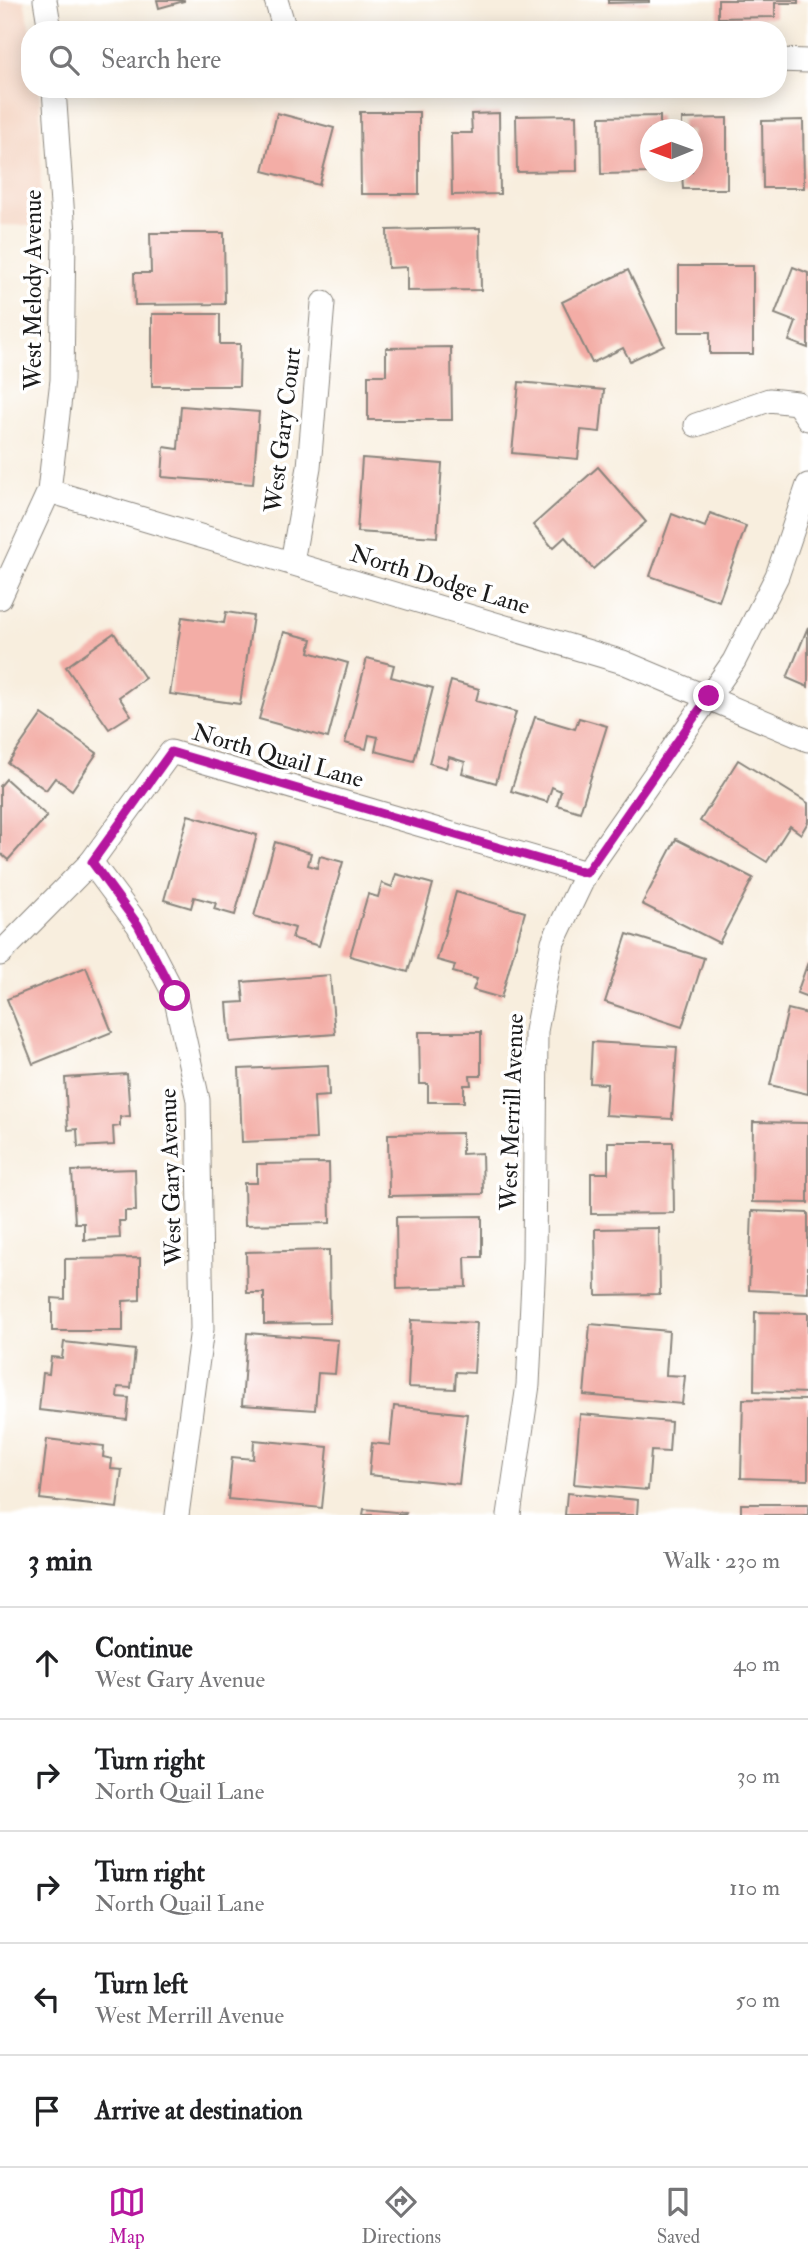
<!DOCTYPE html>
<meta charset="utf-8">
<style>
:root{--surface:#fff;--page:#f2f2f2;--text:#202124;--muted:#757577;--line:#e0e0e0;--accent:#b5179e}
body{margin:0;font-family:"IM FELL Double Pica",serif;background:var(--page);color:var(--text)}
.compass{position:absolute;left:640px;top:119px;width:63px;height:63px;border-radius:50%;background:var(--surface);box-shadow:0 4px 18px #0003;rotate:269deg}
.stop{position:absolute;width:21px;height:21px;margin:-16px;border:5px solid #b5179e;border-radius:50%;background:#fff}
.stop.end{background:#b5179e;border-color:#fff;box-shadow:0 2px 7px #0008}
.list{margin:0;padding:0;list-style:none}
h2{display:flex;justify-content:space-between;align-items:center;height:91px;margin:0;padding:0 28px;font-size:30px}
h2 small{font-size:23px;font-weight:400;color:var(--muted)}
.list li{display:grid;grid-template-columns:46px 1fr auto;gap:21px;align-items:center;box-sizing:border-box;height:112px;padding:0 28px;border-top:2px solid var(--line)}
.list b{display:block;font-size:26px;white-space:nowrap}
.list p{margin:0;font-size:23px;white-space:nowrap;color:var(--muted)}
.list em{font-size:23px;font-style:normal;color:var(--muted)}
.icon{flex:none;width:38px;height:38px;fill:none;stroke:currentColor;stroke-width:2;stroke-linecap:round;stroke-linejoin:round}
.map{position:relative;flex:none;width:808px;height:1515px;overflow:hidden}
.search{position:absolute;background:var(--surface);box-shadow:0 4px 18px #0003;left:21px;right:21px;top:21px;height:77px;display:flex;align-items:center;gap:18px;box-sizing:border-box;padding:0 24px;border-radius:28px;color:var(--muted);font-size:26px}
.sheet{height:651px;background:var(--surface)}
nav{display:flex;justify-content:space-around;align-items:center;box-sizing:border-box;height:98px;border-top:2px solid var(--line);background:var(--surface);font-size:19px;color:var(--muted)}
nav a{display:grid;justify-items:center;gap:4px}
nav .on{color:var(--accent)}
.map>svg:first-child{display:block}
</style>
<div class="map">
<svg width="808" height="1515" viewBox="0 0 808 1515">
<rect width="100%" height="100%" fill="#fff"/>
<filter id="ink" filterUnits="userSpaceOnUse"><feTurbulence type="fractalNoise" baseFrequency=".0143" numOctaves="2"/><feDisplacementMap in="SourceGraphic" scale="14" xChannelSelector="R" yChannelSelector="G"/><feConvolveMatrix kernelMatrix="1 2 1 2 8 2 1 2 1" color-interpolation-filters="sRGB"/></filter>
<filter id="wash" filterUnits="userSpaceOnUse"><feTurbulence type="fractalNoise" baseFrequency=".00686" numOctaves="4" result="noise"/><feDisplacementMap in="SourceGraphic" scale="28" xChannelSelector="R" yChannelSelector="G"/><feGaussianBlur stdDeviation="1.57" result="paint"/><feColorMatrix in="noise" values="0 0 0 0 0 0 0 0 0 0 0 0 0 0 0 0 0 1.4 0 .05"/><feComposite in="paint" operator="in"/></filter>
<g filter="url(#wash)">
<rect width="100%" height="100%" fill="#f8eede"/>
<polygon fill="#f4d3c0" points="0,0 24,0 30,30 30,89 40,89 41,226 0,225"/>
<g id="blocks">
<g fill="#f3ada6">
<polygon points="157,0 184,0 184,1 159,8"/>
<polygon points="608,0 649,0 649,2 608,3"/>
<polygon points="718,0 798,0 798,3 775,3 775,17 718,18"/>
<polygon points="360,112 419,112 419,194 361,194"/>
<polygon points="277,113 334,128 319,185 263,171"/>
<polygon points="499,113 500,194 452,195 451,133 472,133 471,114"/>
<polygon points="576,115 577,171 517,172 516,116"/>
<polygon points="660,116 660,130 650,130 650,173 601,174 600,117"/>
<polygon points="727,118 727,189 683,189 682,172 692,172 692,130 682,130 682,119"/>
<polygon points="803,120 804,188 763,188 762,121"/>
<polygon points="480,228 481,290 407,291 407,267 388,268 387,230"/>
<polygon points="150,233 224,233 225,304 135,305 134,273 151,273"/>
<polygon points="679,266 753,266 753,354 710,354 710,332 679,332"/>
<polygon points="793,267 808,273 808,348 789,341 796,322 775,314"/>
<polygon points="628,270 664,345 630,361 623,348 592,363 562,302"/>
<polygon points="152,314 220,314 220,344 240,344 239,386 152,386"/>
<polygon points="451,347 452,420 368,420 368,375 386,375 386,348"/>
<polygon points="519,382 604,390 600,432 581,430 578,459 512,453"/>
<polygon points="181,406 259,412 253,484 162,477 164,447 178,449"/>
<polygon points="362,458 442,464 437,537 357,532"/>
<polygon points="598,467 646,522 593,569 565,537 553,548 533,525"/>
<polygon points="710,513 746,526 719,601 650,576 672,514 705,527"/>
<polygon points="226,612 253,616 240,704 170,694 182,617 224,623"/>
<polygon points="808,627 808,687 787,678"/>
<polygon points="284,632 312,639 309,652 348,663 328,738 259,719"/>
<polygon points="114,633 145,678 119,697 131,715 109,729 66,667"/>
<polygon points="367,658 394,665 391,677 433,688 414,761 375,751 378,737 369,735 366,749 345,743"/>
<polygon points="451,681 479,689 476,701 516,712 496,783 462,773 465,762 449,757 446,768 429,763"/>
<polygon points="42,714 97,753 72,790 55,778 46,790 8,763"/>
<polygon points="535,717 575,729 579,718 607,726 580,812 557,805 561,791 552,787 547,802 511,791"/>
<polygon points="738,760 808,803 808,822 801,834 790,826 767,862 700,821"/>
<polygon points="6,779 47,816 8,860 0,853 0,786"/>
<polygon points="188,815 257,835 235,915 214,909 216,903 194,897 191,908 164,900"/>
<polygon points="676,839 753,878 719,943 642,904"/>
<polygon points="275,842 311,853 308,865 317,868 320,856 343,862 319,946 292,938 295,928 254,916"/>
<polygon points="396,874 433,884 408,972 350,956 368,894 378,897 382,883 392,887"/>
<polygon points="456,892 525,912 501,998 473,990 477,979 453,972 455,965 437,960"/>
<polygon points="627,934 704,958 682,1027 605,1002"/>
<polygon points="808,962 808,997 797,993"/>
<polygon points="86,967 112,1032 33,1064 7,999"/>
<polygon points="330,975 335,1034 230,1042 227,1003 244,1002 242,982"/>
<polygon points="788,1009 808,1014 808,1094 770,1085"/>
<polygon points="419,1032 481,1032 481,1076 470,1076 471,1085 464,1085 464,1102 428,1102 428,1084 420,1084"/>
<polygon points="592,1042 677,1047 672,1119 605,1115 607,1084 590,1083"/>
<polygon points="328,1065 329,1096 314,1097 316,1139 242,1142 239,1069"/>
<polygon points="127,1074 130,1116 120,1117 120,1126 113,1127 114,1145 78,1147 77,1129 68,1130 65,1078"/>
<polygon points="753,1122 808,1123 808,1203 752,1202"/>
<polygon points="462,1133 462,1154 482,1153 483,1194 389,1196 388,1134"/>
<polygon points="608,1142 673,1142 674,1213 591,1214 591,1173 608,1173"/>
<polygon points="329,1163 330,1223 245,1225 244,1183 257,1183 257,1164"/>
<polygon points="135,1169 136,1211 125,1211 125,1221 119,1221 120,1238 84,1240 84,1223 75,1223 72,1171"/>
<polygon points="752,1211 808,1213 808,1293 749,1290"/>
<polygon points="482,1216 482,1257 465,1257 466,1287 397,1289 396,1217"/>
<polygon points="659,1228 660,1294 596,1295 595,1229"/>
<polygon points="329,1250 330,1323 264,1324 264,1293 247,1293 246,1252"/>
<polygon points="140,1258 140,1300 123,1301 123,1331 52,1331 52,1298 65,1299 65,1259"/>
<polygon points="755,1312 808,1313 808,1393 754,1391"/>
<polygon points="411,1320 477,1323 474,1373 456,1372 455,1389 408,1387"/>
<polygon points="590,1324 669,1331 666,1375 685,1376 682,1404 584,1395"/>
<polygon points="247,1333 338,1340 335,1374 318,1373 315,1410 242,1405"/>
<polygon points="64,1342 135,1350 131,1388 118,1387 117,1397 129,1398 127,1420 39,1410 43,1373 49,1374 51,1357 62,1358"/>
<polygon points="743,1399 808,1400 808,1480 741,1478"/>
<polygon points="394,1406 467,1414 459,1484 369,1475 372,1443 390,1445"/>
<polygon points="580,1414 671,1422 669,1452 651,1451 648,1490 574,1484"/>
<polygon points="47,1439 104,1446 103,1457 112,1459 111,1469 122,1470 117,1508 40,1499"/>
<polygon points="254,1440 328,1447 322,1508 228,1499 232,1457 253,1459"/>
<polygon points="567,1493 638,1500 637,1515 565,1515"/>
<rect x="741" y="1504" width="67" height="11"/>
<polygon points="364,1509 406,1513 405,1515 363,1515"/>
</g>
</g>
</g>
<g filter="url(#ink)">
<use href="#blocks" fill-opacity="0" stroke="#8a857d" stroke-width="2"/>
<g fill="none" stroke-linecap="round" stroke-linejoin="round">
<defs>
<g id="minor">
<polyline points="45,0 50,30"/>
<polyline points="276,0 285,30"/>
<polyline points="778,60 808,61"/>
<polyline points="696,425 769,400 797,403 808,419"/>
<polyline points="49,491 623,662 808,740"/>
<polyline points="292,562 309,467 323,303"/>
<polyline points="0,598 49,491 62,380 64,234 54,89"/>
<polyline points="91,862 138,925 175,996 198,1100 202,1329 177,1515"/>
<polyline points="0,954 91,862 171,752 586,873"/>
<polyline points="509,1515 528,1385 534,1260 536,1031 553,942 586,873 734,661 777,576 808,485"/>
</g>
</defs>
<use href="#minor" stroke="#8a857d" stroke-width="25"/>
<use href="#minor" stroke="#fff" stroke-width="23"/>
</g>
</g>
<g fill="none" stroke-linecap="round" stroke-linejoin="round" filter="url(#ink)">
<polyline stroke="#b5179e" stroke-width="9" points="175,996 138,925 92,862 171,752 586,873 709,696"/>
</g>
<g text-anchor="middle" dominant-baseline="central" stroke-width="7" stroke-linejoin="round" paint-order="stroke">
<g font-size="24" fill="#1c1c1c" stroke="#fff">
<text transform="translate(33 290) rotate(-90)">West Melody Avenue</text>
<text transform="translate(283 430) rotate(-83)">West Gary Court</text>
<text transform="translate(440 580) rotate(17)">North Dodge Lane</text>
<text transform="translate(278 756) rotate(16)">North Quail Lane</text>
<text transform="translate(512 1112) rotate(-88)">West Merrill Avenue</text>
<text transform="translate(171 1177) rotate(-92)">West Gary Avenue</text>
</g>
</g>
</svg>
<svg class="compass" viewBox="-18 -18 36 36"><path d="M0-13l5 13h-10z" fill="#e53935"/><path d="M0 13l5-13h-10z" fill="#757577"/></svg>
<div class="stop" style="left:175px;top:996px"></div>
<div class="stop end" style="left:709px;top:696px"></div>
<div class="search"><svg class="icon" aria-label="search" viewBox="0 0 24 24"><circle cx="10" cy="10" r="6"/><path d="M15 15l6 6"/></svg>Search here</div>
</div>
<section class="sheet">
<h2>3 min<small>Walk · 230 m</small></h2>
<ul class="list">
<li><svg class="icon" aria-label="ahead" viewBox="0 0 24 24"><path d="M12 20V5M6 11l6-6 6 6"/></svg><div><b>Continue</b><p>West Gary Avenue</p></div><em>40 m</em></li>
<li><svg class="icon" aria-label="right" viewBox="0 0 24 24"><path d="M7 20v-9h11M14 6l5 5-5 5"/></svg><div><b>Turn right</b><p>North Quail Lane</p></div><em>30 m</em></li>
<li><svg class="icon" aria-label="right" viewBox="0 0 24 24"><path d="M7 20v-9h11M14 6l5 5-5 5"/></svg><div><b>Turn right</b><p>North Quail Lane</p></div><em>110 m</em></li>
<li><svg class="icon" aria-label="left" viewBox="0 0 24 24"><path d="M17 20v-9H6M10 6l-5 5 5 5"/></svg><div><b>Turn left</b><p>West Merrill Avenue</p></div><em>50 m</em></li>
<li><svg class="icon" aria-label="arrive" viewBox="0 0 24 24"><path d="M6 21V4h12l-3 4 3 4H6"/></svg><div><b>Arrive at destination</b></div></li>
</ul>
</section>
<nav>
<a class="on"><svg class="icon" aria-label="map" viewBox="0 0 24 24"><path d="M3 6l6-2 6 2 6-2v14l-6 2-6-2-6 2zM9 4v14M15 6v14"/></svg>Map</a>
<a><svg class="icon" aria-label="directions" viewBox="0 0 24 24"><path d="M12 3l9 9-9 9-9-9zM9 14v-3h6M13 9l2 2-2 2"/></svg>Directions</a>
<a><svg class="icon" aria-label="saved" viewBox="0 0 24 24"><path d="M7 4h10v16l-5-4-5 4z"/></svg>Saved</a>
</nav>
